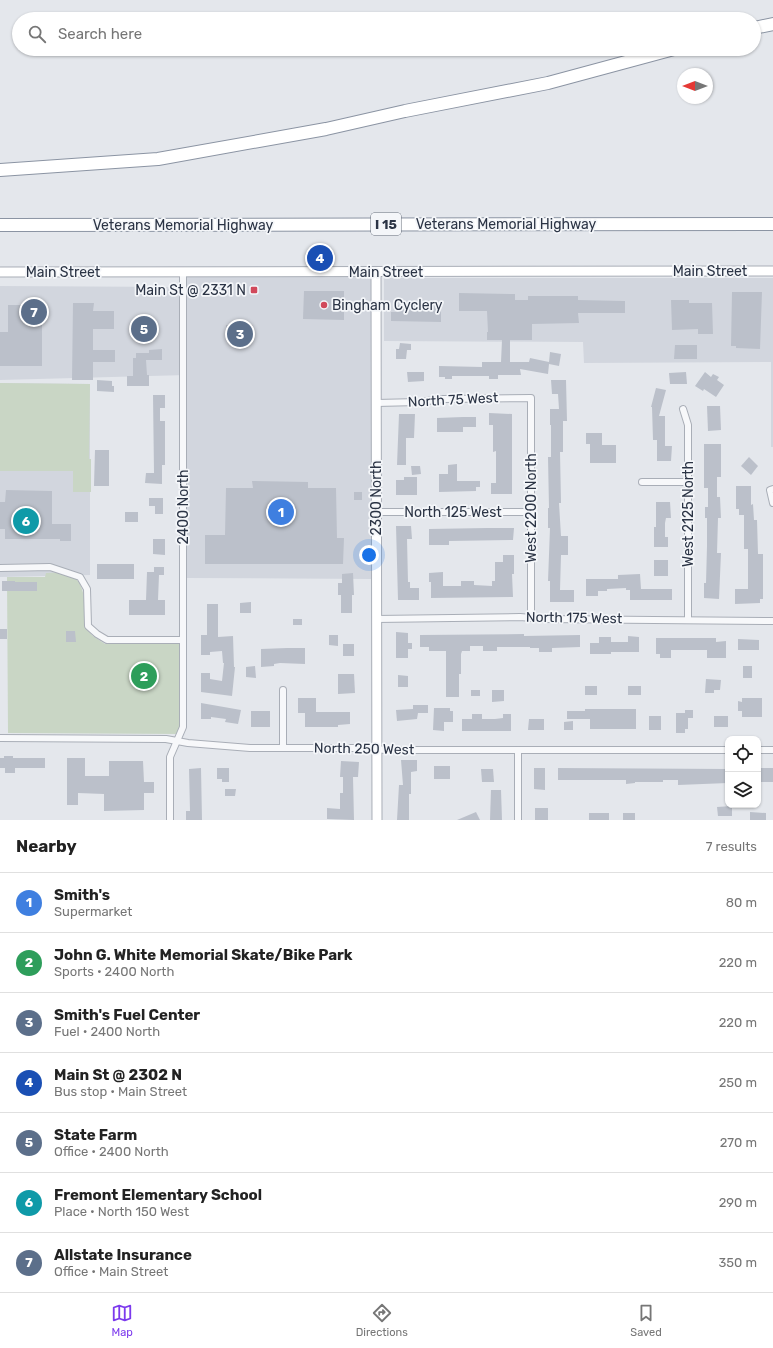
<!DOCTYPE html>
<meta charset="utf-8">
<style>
:root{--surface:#fff;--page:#f2f2f2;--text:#222;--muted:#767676;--line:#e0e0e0;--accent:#7c3aed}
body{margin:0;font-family:Rubik,sans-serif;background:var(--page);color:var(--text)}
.controls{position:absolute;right:12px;bottom:12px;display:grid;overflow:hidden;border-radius:8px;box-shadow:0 1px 3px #0004}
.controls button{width:36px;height:36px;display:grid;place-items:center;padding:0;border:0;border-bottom:1px solid var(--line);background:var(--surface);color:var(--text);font:20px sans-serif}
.compass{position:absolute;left:677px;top:68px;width:36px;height:36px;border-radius:50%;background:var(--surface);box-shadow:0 1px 3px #0004;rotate:270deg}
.you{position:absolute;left:369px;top:555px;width:14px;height:14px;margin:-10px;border:3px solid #fff;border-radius:50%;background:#1a73e8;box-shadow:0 0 0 6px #1a73e833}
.badge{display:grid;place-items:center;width:26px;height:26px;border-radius:50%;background:var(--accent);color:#fff;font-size:13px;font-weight:700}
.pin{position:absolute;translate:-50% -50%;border:2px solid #fff;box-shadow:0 1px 4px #0006}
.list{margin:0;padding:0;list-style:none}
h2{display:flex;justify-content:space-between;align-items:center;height:52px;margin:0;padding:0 16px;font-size:17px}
h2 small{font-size:13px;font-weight:400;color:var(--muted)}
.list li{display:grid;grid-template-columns:26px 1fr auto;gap:12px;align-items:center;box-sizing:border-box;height:60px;padding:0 16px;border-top:1px solid var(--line)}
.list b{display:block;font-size:15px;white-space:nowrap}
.list p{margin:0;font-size:13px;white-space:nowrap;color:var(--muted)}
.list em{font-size:13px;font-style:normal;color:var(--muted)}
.icon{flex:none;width:22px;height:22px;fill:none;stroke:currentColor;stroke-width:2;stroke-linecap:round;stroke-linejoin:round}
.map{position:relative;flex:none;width:773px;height:820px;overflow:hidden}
.search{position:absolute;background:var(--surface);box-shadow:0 1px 3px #0004;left:12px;right:12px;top:12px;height:44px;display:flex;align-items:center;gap:10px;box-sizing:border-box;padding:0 14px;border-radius:22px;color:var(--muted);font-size:15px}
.sheet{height:472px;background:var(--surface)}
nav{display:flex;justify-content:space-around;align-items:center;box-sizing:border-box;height:56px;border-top:1px solid var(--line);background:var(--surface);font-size:11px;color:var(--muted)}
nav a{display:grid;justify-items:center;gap:2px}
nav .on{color:var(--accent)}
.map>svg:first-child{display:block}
</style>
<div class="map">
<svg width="773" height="820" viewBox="0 0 773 820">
<rect width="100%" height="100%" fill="#e4e7ec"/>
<g fill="#d2d6de">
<polygon points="187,273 374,273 372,579 187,578 187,375 0,380 0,286 179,287 187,346"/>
<polygon points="384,278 773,278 773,447 771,447 771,362 584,363 583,342 384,341"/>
<polygon points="0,383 90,384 90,575 0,577"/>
</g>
<g fill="#c9d6c5">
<polygon points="0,383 90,384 89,459 91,459 91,492 73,492 73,471 0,471"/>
<path d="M 46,573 C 51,573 57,572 62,573 C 89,576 84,607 85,628 L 93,636 L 105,644 L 179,644 L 179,734 L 8,733 L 7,577 L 45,577 Z"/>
</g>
<g fill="#bbc0ca">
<polygon points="304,291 344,291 344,320 303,319"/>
<polygon points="732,292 762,292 760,349 736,348 736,346 731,346"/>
<polygon points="459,293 515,294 515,300 528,300 528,296 578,296 578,300 625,301 625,313 578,313 579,323 532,324 532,340 510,340 510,362 529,362 530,358 549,362 550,352 561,354 559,366 549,364 548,374 520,369 521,375 498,375 498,379 489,379 489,376 452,376 452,379 445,379 445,377 439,377 439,366 482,367 482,362 501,362 502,340 487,340 487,332 488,332 487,311 459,311"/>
<polygon points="671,300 689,300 689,303 712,303 713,334 698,334 698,329 672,330"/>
<polygon points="73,303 94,303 93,311 114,311 114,329 93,329 93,350 115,350 115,362 93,362 93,380 72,380"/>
<polygon points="8,305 42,305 42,366 0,366 0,332 8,332"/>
<polygon points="398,305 441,305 441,322 391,321 391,312 398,312"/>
<rect x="131" y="322" width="25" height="14"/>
<rect x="226" y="325" width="27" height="16"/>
<polygon points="400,343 411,344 411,350 407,350 406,359 396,359 396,349 399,349"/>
<polygon points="675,345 697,345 697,359 674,359"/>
<polygon points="162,349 162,360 146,360 147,375 149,375 149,386 127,386 127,376 133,376 133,358 136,358 136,353 149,353 149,350"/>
<polygon points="407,372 424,372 424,381 408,382"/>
<polygon points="686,372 687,384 670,384 669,373"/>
<polygon points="705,372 711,377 713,374 719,377 717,380 724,385 716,397 704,389 703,391 695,386"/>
<polygon points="97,380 112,381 112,386 114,386 114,392 97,391"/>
<polygon points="551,380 566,380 567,421 563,421 563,452 560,452 561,503 559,503 561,536 568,536 568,555 561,555 560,590 574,590 574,602 550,602 550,581 548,581 550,528 548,528 548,508 549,508 548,457 551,457 551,425 550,425 550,409 559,409 558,394 552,394"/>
<polygon points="656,388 666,390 659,416 665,416 665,446 672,446 671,461 657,461 657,440 653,440 652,407 651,407"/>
<polygon points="153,395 165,395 165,408 160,408 160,421 165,421 165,465 162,465 162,484 145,483 146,473 154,473"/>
<polygon points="707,406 720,406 721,430 708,431"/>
<polygon points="489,413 512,414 512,494 491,494 491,483 496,483 496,451 493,452 493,425 489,425"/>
<polygon points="399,414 415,414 414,438 406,438 406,465 397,465"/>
<polygon points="463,417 476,417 476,427 463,427 463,432 437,432 437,418"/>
<polygon points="586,433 602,433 602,445 616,445 616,463 590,463 590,444 586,444"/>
<polygon points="704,444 721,444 721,477 717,477 717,497 720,497 721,518 718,518 717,553 721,553 719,599 704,598 704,583 706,583 707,546 707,518 705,518 705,507 708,507 708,488 704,488"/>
<polygon points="95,450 109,450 109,486 94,486"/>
<polygon points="749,457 758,466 751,475 741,466"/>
<polygon points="457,464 457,481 480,481 480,487 476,487 476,491 439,492 439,474 448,474 448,465"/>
<polygon points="411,466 420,466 421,474 412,475"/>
<polygon points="404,477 417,477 417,495 396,495 396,480 404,480"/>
<polygon points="252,481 308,482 308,488 336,488 337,538 344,538 343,564 205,564 205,535 225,535 226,488 253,488"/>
<polygon points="736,486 751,486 751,505 753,504 754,520 757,520 758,554 763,554 763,599 760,599 760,603 735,604 735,589 748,589 748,549 744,549 744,515 739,515 739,509 736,509"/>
<polygon points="6,490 52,491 52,524 71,524 71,541 60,541 60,539 5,539 5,529 0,529 0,502 5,502"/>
<rect x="354" y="492" width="8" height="8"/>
<polygon points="149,498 163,498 163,514 155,514 155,506 149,506"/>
<polygon points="656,502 670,502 671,518 666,518 665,523 665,537 668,537 668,547 654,547 654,527 656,527"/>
<rect x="125" y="512" width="13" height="10"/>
<polygon points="396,526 411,526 412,539 407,539 408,582 410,582 410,588 419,588 419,600 398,600"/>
<polygon points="487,528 514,528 513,540 449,541 449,545 429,545 429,529"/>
<polygon points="153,539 165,539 165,555 153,554"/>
<polygon points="503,555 514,555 514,574 512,574 513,597 431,598 431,582 429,582 429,573 443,572 443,586 461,586 461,581 474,581 474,585 492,586 492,581 495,581 495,562 503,562"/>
<rect x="654" y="560" width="14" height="16"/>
<rect x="97" y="564" width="37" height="15"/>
<polygon points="154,567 164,567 164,575 159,575 158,600 165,600 165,615 129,615 129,600 146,600 147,572 154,572"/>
<polygon points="353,573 354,595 352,595 352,613 341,613 341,595 338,595 338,583 342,583 342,574"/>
<polygon points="640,574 641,589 672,589 672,600 630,600 630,590 626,590 626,588 607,589 607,591 598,591 598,596 586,596 586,579 618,579 618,575"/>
<polygon points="2,581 15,581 15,582 37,582 37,591 2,591"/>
<polygon points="251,602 251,613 240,613 240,603"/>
<polygon points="207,604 218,604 218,637 233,636 234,667 235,667 232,696 201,692 201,673 210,673 210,679 222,681 224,663 223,663 222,651 210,652 210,655 201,655 201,635 207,635"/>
<rect x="293" y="619" width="9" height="6"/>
<rect x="0" y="629" width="7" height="10"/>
<polygon points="66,631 75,631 76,642 66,642"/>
<polygon points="396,632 408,633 408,643 412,643 412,649 408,649 408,658 396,658"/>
<polygon points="524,634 524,636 580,635 580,647 552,648 552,652 539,652 539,648 530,648 530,647 497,647 497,651 483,651 483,646 470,646 470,651 462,651 461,654 461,674 459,674 459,697 446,697 446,651 429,651 429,647 420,647 420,635"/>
<polygon points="329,635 338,635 338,646 329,645"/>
<polygon points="628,636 639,637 639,652 611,652 611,654 590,654 590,643 599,643 599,637 611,637 611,642 628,642"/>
<polygon points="656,638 716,638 716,642 726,641 726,658 707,658 707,650 671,650 671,658 660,658 660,654 656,654"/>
<polygon points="738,639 759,640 759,650 738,650"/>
<rect x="343" y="644" width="11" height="12"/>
<polygon points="287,648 305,648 305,664 280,663 274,664 274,666 261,667 261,649"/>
<polygon points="255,666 256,678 246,677 246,667"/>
<rect x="743" y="666" width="9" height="12"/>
<polygon points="338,674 354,674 355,693 338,694"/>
<polygon points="398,675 408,676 408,687 398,687"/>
<polygon points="706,679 721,680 720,690 714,690 714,693 705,693"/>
<rect x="585" y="686" width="12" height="9"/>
<rect x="628" y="686" width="13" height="9"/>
<rect x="471" y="690" width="9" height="6"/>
<polygon points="492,690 504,690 504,701 492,702"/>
<polygon points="298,698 316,698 316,712 350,712 350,724 338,725 338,727 305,727 305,713 298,713"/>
<polygon points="742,698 762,698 762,717 742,717 742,711 738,711 738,701 742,702"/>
<polygon points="201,703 241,710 238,724 225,722 226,719 211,717 211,719 201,719"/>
<polygon points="413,705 428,705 428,713 418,713 417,719 397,721 396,710 413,709"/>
<polygon points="434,708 450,708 450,711 453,711 453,722 444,722 444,731 433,730"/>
<polygon points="585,709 636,709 636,729 590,729 590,719 567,719 567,711 585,711"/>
<polygon points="685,710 693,710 693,718 688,718 688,729 685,729 685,733 676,733 676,713 685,713"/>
<rect x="251" y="711" width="19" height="16"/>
<polygon points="472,714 482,714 482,719 495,719 503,718 503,714 511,714 511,731 462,731 462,719 472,719"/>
<rect x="649" y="716" width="12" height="14"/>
<rect x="714" y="716" width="14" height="11"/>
<polygon points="529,719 544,719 544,730 528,730"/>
<polygon points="573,721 573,730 564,730 564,722"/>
<polygon points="4,756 13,756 13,758 45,758 45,768 15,768 15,773 5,773 5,768 0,768 0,758 4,758"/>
<polygon points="67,758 85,758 85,776 109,776 109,761 143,761 144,782 154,782 154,793 144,793 144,810 104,811 104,794 78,793 78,805 67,805"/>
<polygon points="401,760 417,760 417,771 411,772 411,794 409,794 409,820 397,820 399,785 403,785"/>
<polygon points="341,761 359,762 358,777 353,777 354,820 327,819 327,808 340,809 340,793 343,793 343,777 340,777"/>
<rect x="434" y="766" width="16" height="13"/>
<polygon points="201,768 202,820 186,820 186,811 190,811 189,769"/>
<polygon points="217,768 229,768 229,782 222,782 222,779 217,779"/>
<polygon points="534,768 545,768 545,790 534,789"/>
<polygon points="558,768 728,769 728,783 678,785 678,780 663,780 663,782 635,782 635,783 626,784 626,780 558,780"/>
<rect x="758" y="768" width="15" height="14"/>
<polygon points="481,769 493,769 494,782 482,782"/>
<polygon points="225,789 236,789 235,796 225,796"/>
<polygon points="491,790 501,790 502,820 490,820"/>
<polygon points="732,806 732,816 718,816 717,807"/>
<rect x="535" y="808" width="13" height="12"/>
<polygon points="476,812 480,820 457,820"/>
<polygon points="750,812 766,813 766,820 750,820"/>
<rect x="589" y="813" width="20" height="7"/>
<rect x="623" y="813" width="12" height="7"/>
</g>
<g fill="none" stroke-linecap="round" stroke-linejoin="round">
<defs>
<g id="street">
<polyline points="376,403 419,402 443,399 531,398 531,618"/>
<polyline points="683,409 688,425 688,619"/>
<polyline points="642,482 688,482"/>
<polyline points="773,489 770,490 773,503"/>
<polyline points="376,512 531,512"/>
<polyline points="0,568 50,567 80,577 87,589 88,626 97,634 107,640 183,640"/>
<polyline points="376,619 520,617 544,619 773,621"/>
<polyline points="283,690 283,748"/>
<polyline points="0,738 166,739 188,743 250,748 367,748 385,750 728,750"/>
<polyline points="518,750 518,820"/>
<polyline points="758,750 773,750"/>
<polyline points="170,820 170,757 183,727 183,273"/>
</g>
<g id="secondary">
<polyline points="0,272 773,271"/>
<polyline points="376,272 377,820"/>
</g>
<g id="highway">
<polyline points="754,28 773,24"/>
<polyline points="0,170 158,159 326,129 405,111 548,83 674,49"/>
<polyline points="0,225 773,224"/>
</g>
</defs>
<use href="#street" stroke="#a9aeb7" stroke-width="8"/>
<use href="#secondary" stroke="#a9aeb7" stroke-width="11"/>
<use href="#highway" stroke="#8b94a3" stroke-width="14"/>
<use href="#street" stroke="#f7f8fa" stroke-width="6"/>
<use href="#secondary" stroke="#fff" stroke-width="9"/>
<use href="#highway" stroke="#fff" stroke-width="12"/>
</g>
<g fill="#d1495b" stroke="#f4f6f9" stroke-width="1.5">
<rect x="250" y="286" width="8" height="8" rx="2"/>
<circle cx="324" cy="305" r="4"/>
</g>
<g text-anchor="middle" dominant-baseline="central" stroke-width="3.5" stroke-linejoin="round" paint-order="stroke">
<rect fill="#f4f6f9" stroke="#676e7b" stroke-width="1" x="371" y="213" width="30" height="22" rx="3"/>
<g font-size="13" font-weight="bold" fill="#2b3445">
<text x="386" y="224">I 15</text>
</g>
<g font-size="14" fill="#2b3445" stroke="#f4f6f9">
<text x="506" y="224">Veterans Memorial Highway</text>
<text x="183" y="225">Veterans Memorial Highway</text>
<text x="710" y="271">Main Street</text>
<text x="63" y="272">Main Street</text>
<text x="386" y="272">Main Street</text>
<text transform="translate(453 400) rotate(-3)">North 75 West</text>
<text transform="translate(376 498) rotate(-90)">2300 North</text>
<text transform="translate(183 507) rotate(-90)">2400 North</text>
<text transform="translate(531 508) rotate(-90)">West 2200 North</text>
<text x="453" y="512">North 125 West</text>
<text transform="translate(688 514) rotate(-90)">West 2125 North</text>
<text transform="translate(574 618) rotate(1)">North 175 West</text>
<text transform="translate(364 749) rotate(1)">North 250 West</text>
</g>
<g font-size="14" fill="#2b3445" stroke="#f4f6f9" text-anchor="end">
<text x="246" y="290">Main St @ 2331 N</text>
<text x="332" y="305" text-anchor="start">Bingham Cyclery</text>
</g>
</g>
</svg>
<div class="controls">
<button><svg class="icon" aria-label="locate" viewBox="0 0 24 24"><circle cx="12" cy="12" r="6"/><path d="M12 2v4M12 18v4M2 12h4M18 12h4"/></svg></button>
<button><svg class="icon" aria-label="layers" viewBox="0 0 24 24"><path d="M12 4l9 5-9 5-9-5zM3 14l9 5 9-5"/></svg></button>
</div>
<svg class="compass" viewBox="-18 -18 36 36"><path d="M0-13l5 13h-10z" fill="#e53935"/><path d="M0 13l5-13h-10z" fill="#767676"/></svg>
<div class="you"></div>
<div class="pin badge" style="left:281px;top:512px;background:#3f7fe0">1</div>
<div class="pin badge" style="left:144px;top:676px;background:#2e9e5b">2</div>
<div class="pin badge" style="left:240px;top:334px;background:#5c6f8a">3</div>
<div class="pin badge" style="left:320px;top:258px;background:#1a4fb4">4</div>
<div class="pin badge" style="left:144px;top:329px;background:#5c6f8a">5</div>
<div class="pin badge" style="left:26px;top:521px;background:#0f9aa8">6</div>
<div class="pin badge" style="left:34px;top:312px;background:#5c6f8a">7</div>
<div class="search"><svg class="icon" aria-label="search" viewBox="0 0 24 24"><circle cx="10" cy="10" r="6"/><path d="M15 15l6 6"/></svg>Search here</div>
</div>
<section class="sheet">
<h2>Nearby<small>7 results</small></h2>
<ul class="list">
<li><span class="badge" style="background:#3f7fe0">1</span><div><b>Smith's</b><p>Supermarket</p></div><em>80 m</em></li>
<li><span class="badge" style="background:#2e9e5b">2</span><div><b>John G. White Memorial Skate/Bike Park</b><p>Sports · 2400 North</p></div><em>220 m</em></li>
<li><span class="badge" style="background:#5c6f8a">3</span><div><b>Smith's Fuel Center</b><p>Fuel · 2400 North</p></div><em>220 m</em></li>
<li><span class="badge" style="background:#1a4fb4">4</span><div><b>Main St @ 2302 N</b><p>Bus stop · Main Street</p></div><em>250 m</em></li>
<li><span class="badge" style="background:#5c6f8a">5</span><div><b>State Farm</b><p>Office · 2400 North</p></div><em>270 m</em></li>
<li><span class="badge" style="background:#0f9aa8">6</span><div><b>Fremont Elementary School</b><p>Place · North 150 West</p></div><em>290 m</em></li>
<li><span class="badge" style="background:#5c6f8a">7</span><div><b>Allstate Insurance</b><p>Office · Main Street</p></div><em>350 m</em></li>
</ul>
</section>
<nav>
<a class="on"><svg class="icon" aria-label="map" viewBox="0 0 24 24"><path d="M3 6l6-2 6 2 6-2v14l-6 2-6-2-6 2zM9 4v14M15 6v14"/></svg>Map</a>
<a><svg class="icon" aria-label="directions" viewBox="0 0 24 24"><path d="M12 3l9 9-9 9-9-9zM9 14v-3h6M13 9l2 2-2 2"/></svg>Directions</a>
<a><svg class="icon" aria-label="saved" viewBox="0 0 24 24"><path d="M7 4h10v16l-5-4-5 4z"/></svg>Saved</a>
</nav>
